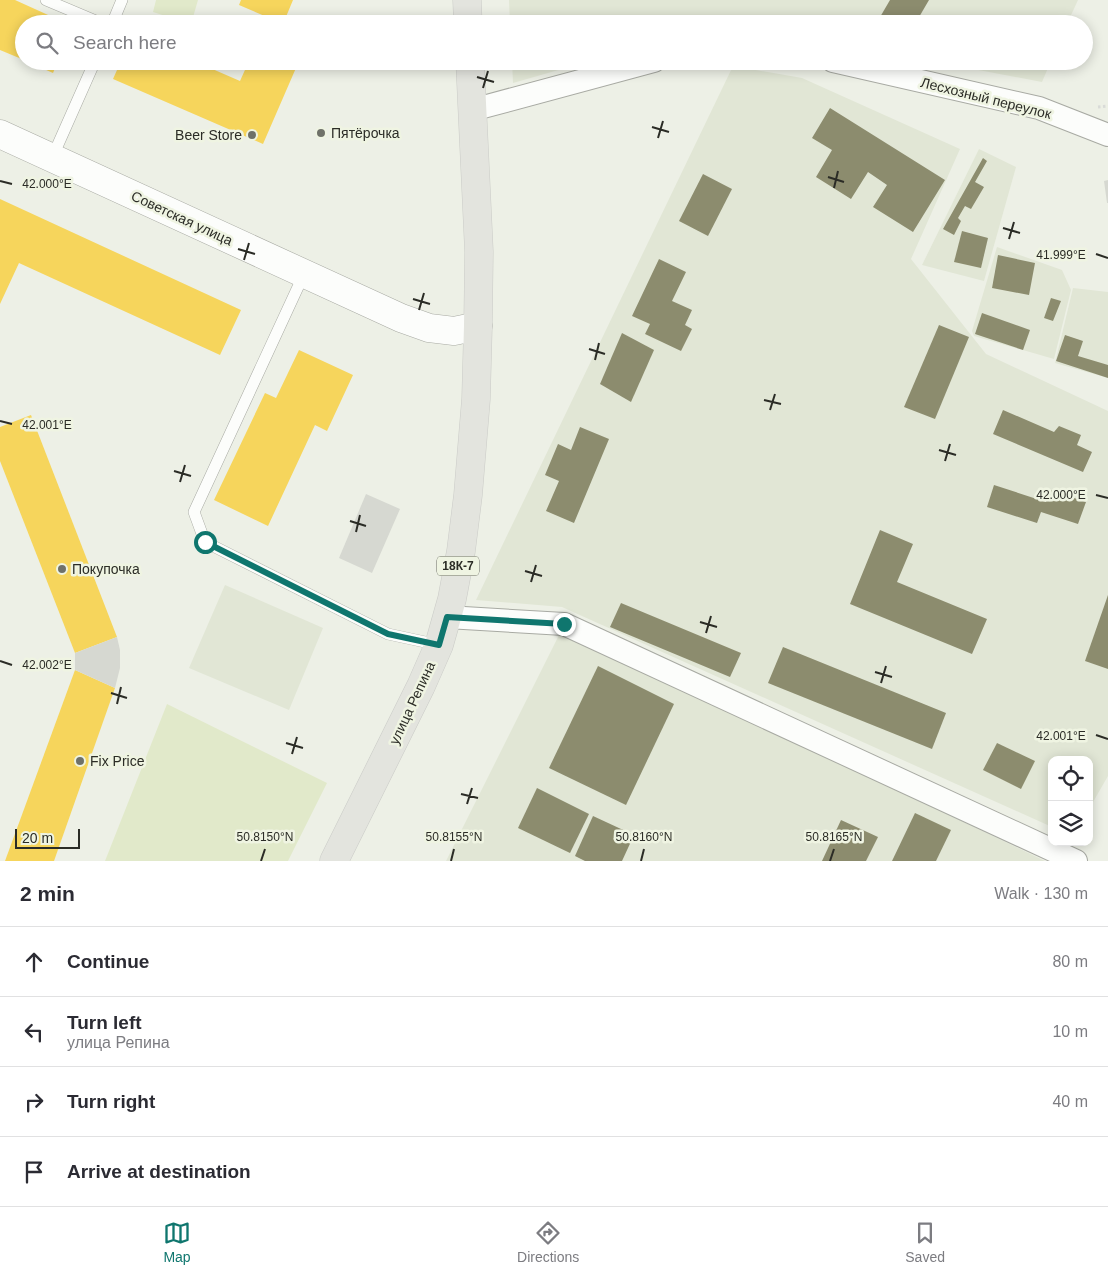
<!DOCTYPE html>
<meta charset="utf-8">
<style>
:root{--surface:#fff;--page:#f2f2f3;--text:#2b2b33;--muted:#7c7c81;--line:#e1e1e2;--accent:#0f766e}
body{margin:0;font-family:Arial,sans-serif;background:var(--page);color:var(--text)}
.controls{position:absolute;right:15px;bottom:15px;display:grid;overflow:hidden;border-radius:10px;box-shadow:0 2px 12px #0003}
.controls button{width:45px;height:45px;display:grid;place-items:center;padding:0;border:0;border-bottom:1px solid var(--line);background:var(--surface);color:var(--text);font:25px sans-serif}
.scale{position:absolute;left:15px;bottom:12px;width:65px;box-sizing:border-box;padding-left:5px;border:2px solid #2b2c26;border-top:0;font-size:14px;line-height:18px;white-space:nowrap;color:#2b2c26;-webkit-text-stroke:4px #eff4e2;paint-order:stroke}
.stop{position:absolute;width:15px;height:15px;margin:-11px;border:4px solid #0f766e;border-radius:50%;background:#fff}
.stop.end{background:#0f766e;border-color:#fff;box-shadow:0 1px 5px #0008}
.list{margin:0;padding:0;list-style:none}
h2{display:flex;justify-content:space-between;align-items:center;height:65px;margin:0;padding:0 20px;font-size:21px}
h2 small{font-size:16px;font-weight:400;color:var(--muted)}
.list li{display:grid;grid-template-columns:32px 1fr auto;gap:15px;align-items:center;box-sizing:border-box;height:70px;padding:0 20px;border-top:1px solid var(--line)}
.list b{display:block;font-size:19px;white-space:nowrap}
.list p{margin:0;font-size:16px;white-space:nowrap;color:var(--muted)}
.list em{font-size:16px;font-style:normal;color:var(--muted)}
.icon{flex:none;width:28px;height:28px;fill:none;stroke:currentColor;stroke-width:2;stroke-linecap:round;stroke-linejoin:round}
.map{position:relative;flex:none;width:1108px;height:861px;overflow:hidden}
.search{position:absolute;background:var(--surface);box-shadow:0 2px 12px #0003;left:15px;right:15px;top:15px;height:55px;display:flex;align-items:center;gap:12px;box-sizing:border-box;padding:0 18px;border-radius:28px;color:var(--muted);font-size:19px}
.sheet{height:345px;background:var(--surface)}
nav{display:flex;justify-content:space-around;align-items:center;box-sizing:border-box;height:70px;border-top:1px solid var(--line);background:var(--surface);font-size:14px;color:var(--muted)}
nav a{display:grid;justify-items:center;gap:2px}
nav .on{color:var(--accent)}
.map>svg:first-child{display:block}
</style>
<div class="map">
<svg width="1108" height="861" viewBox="0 0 1108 861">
<rect width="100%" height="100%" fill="#edf0e6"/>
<g fill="#e1e6d5">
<polygon points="509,0 1078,0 1067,24 510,24"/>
<polygon points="512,61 590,61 513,83"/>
<polygon points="931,61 1051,61 1042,82"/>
<polygon points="733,66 802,78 960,149 911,259 986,354 1108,411 1108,776 1089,809 1089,760 1052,760 1052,827 562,607 476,600"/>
<polygon points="979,149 1016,167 984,281 922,265"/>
<polygon points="997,247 1062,270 1071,290 1054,359 974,336 972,331"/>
<polygon points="1073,288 1108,292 1108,378 1055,363"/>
<polygon points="225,585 323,628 289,710 189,668"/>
<polygon points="559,635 600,647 1045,861 446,861"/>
</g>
<g fill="#e1e9ca">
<polygon points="156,0 198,0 191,24 153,12"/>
<polygon points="167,704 327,783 288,861 105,861"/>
</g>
<g fill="#f6d55c">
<polygon points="0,0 15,0 68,24 24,24 24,60 0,50"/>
<polygon points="241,0 293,0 283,24 265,24 267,17 239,5"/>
<polygon points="26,61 58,61 53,73"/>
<polygon points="121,61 194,61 240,81 249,61 299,61 263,144 113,79"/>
<polygon points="0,199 241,310 220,355 19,263 0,304"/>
<polygon points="299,350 353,375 327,431 315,425 268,526 214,500 265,393 276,398"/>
<polygon points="31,415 117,637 75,653 0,461 0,427"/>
<polygon points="75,670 115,688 54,861 5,861"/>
</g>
<g fill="#8c8c6e">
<polygon points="890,0 929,0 915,24 876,24"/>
<polygon points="830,108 945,180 913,232 873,207 887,185 868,172 851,199 816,177 832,150 812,138"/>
<polygon points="983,158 987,161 975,182 984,187 971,209 965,206 958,218 961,221 954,235 943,229"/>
<polygon points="703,174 732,189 708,236 679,221"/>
<polygon points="962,231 988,238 981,268 954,262"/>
<polygon points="998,255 1035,263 1029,295 992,288"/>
<polygon points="659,259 686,272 672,301 692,310 685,325 692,329 681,351 645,334 650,324 632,316"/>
<polygon points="1051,298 1061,301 1053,321 1044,318"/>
<polygon points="982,313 1030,330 1023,350 975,334"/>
<polygon points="939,325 969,337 935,419 904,407"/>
<polygon points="622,333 654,350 631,402 600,384"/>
<polygon points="1065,335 1083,341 1078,356 1108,365 1108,378 1056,361"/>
<polygon points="1003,410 1054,432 1059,426 1081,435 1077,445 1092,452 1083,472 993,434"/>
<polygon points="580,427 609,439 574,523 546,511 559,481 545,475 558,444 571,450"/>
<polygon points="994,485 1046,502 1050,490 1086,502 1078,524 1041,512 1037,523 987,507"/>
<polygon points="880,530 913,544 897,582 987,619 972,654 850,604"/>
<polygon points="1108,595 1108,669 1085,661"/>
<polygon points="621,603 741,653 730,677 610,627"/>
<polygon points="783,647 946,713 932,749 768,683"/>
<polygon points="598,666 674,704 626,805 549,768"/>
<polygon points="997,743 1035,761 1021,789 983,770"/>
<polygon points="537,788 589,814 570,853 518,828"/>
<polygon points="915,813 951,830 936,861 892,861"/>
<polygon points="593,816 634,835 622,861 585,861 575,856"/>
<polygon points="841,820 878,837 866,861 822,861"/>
</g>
<g fill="#d6d8d1">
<polygon points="1108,180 1108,203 1107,203 1104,181"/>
<polygon points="366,494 400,509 372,573 339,558"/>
<polygon points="117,637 120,650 120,668 115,688 75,670 75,653"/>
</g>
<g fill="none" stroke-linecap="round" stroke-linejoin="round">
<defs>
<g id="service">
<polyline points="46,0 103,24"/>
<polyline points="112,24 122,0"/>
<polyline points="52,158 95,61"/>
<polyline points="304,274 194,512 205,542 388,634 439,645"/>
</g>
<g id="minor">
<polyline points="833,61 1039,108 1108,135"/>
<polyline points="472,110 654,61"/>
<polyline points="447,617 564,624 1076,861"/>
</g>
<polyline id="secondary" points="0,134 401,318 429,328 454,331 478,326"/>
<g id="primary">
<polyline points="467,0 468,24"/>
<polyline points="334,861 421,686 439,645 452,599 461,551 468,495 476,399 478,326 479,252 470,61"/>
</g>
</defs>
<use href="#service" stroke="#a8aaa3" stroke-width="12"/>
<use href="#minor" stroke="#a8aaa3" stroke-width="24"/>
<use href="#secondary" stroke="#a8aaa3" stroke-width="29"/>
<use href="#primary" stroke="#cacbc7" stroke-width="29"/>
<polyline stroke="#d9dbd8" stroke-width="3" stroke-dasharray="2.5 2.5" stroke-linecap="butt" points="1098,107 1108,106"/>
<use href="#service" stroke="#fcfdfb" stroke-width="11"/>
<use href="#minor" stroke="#fcfdfb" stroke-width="22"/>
<use href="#secondary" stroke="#fcfdfb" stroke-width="28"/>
<use href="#primary" stroke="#e3e4de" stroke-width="28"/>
</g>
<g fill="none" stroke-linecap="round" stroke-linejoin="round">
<polyline stroke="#0f766e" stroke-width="6" points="205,542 388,634 439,645 447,617 564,624"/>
</g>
<path fill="none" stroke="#2b2c26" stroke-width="2" d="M 477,77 L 494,82M 483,88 L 488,71M 652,127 L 669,132M 658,138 L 663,121M 828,177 L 844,182M 0,181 L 12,184M 834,188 L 838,171M 1003,228 L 1020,233M 1009,239 L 1014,222M 238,249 L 255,254M 1096,254 L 1108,258M 244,260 L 249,243M 413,299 L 430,304M 419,310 L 424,293M 589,349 L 605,354M 595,360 L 599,343M 764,400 L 781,404M 770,410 L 775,394M 0,421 L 12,424M 939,450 L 956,455M 945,461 L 950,444M 174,471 L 191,476M 180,482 L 185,465M 1096,495 L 1108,498M 350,521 L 366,526M 356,532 L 360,515M 525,571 L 542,576M 531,582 L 536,565M 700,622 L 717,627M 706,633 L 711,616M 0,661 L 12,665M 875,672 L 892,677M 881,683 L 886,666M 111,693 L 127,698M 117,704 L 121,687M 1096,735 L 1108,739M 286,743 L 303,748M 292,754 L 297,737M 461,794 L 478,798M 467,804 L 472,788M 261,861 L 265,849M 451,861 L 454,849M 641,861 L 644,849M 830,861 L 834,849"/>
<g fill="#6f7169" stroke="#eff4e2" stroke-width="2">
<circle cx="321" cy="133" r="5"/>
<circle cx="252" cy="135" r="5"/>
<circle cx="62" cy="569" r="5"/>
<circle cx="80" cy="761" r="5"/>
</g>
<g text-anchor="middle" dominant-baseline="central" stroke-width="5" stroke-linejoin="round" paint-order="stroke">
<rect fill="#eff4e2" stroke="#66685e" stroke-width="1" x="437" y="556.5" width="42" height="19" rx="4"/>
<g font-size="12" font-weight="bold" fill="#2b2c26">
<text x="458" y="566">18К-7</text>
</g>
<g font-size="14" fill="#2b2c26" stroke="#eff4e2">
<text transform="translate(986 98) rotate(14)">Лесхозный переулок</text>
<text transform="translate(182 218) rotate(25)">Советская улица</text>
<text transform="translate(412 703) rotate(-65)">улица Репина</text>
</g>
<g font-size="14" fill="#2b2c26" stroke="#eff4e2" text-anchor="start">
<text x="331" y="133">Пятёрочка</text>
<text x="242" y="135" text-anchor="end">Beer Store</text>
<text x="72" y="569">Покупочка</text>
<text x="90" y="761">Fix Price</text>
</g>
</g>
<g font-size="12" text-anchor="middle" fill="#2b2c26" stroke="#eff4e2" stroke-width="5" stroke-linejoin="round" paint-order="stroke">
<text x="47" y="188">42.000°E</text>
<text x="1061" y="259">41.999°E</text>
<text x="47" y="429">42.001°E</text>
<text x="1061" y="499">42.000°E</text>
<text x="47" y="669">42.002°E</text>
<text x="1061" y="740">42.001°E</text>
<text x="265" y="841">50.8150°N</text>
<text x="454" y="841">50.8155°N</text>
<text x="644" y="841">50.8160°N</text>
<text x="834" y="841">50.8165°N</text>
</g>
</svg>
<div class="controls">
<button><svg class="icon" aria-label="locate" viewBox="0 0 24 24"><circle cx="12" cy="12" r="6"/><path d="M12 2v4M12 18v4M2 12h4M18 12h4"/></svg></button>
<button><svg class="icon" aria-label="layers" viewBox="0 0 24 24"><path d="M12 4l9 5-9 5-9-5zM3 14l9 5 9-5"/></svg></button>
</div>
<div class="scale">20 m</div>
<div class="stop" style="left:205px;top:542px"></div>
<div class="stop end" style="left:564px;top:624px"></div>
<div class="search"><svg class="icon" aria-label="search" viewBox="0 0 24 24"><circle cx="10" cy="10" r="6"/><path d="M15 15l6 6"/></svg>Search here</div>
</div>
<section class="sheet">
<h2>2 min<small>Walk · 130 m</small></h2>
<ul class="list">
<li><svg class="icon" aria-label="ahead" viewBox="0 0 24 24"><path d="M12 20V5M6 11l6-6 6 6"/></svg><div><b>Continue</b></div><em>80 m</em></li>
<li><svg class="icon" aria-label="left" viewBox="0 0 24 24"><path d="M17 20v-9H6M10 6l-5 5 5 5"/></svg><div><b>Turn left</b><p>улица Репина</p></div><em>10 m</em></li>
<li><svg class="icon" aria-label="right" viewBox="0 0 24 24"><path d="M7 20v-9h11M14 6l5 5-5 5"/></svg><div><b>Turn right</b></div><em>40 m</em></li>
<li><svg class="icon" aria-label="arrive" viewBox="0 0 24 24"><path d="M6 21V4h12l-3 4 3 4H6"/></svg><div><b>Arrive at destination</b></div></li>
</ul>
</section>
<nav>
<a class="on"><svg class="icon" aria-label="map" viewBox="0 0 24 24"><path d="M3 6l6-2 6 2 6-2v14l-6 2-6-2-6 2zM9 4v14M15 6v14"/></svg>Map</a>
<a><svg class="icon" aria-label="directions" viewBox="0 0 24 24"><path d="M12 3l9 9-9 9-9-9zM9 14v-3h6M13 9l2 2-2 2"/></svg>Directions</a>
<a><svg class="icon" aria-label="saved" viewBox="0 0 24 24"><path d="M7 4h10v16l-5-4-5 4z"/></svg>Saved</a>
</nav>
